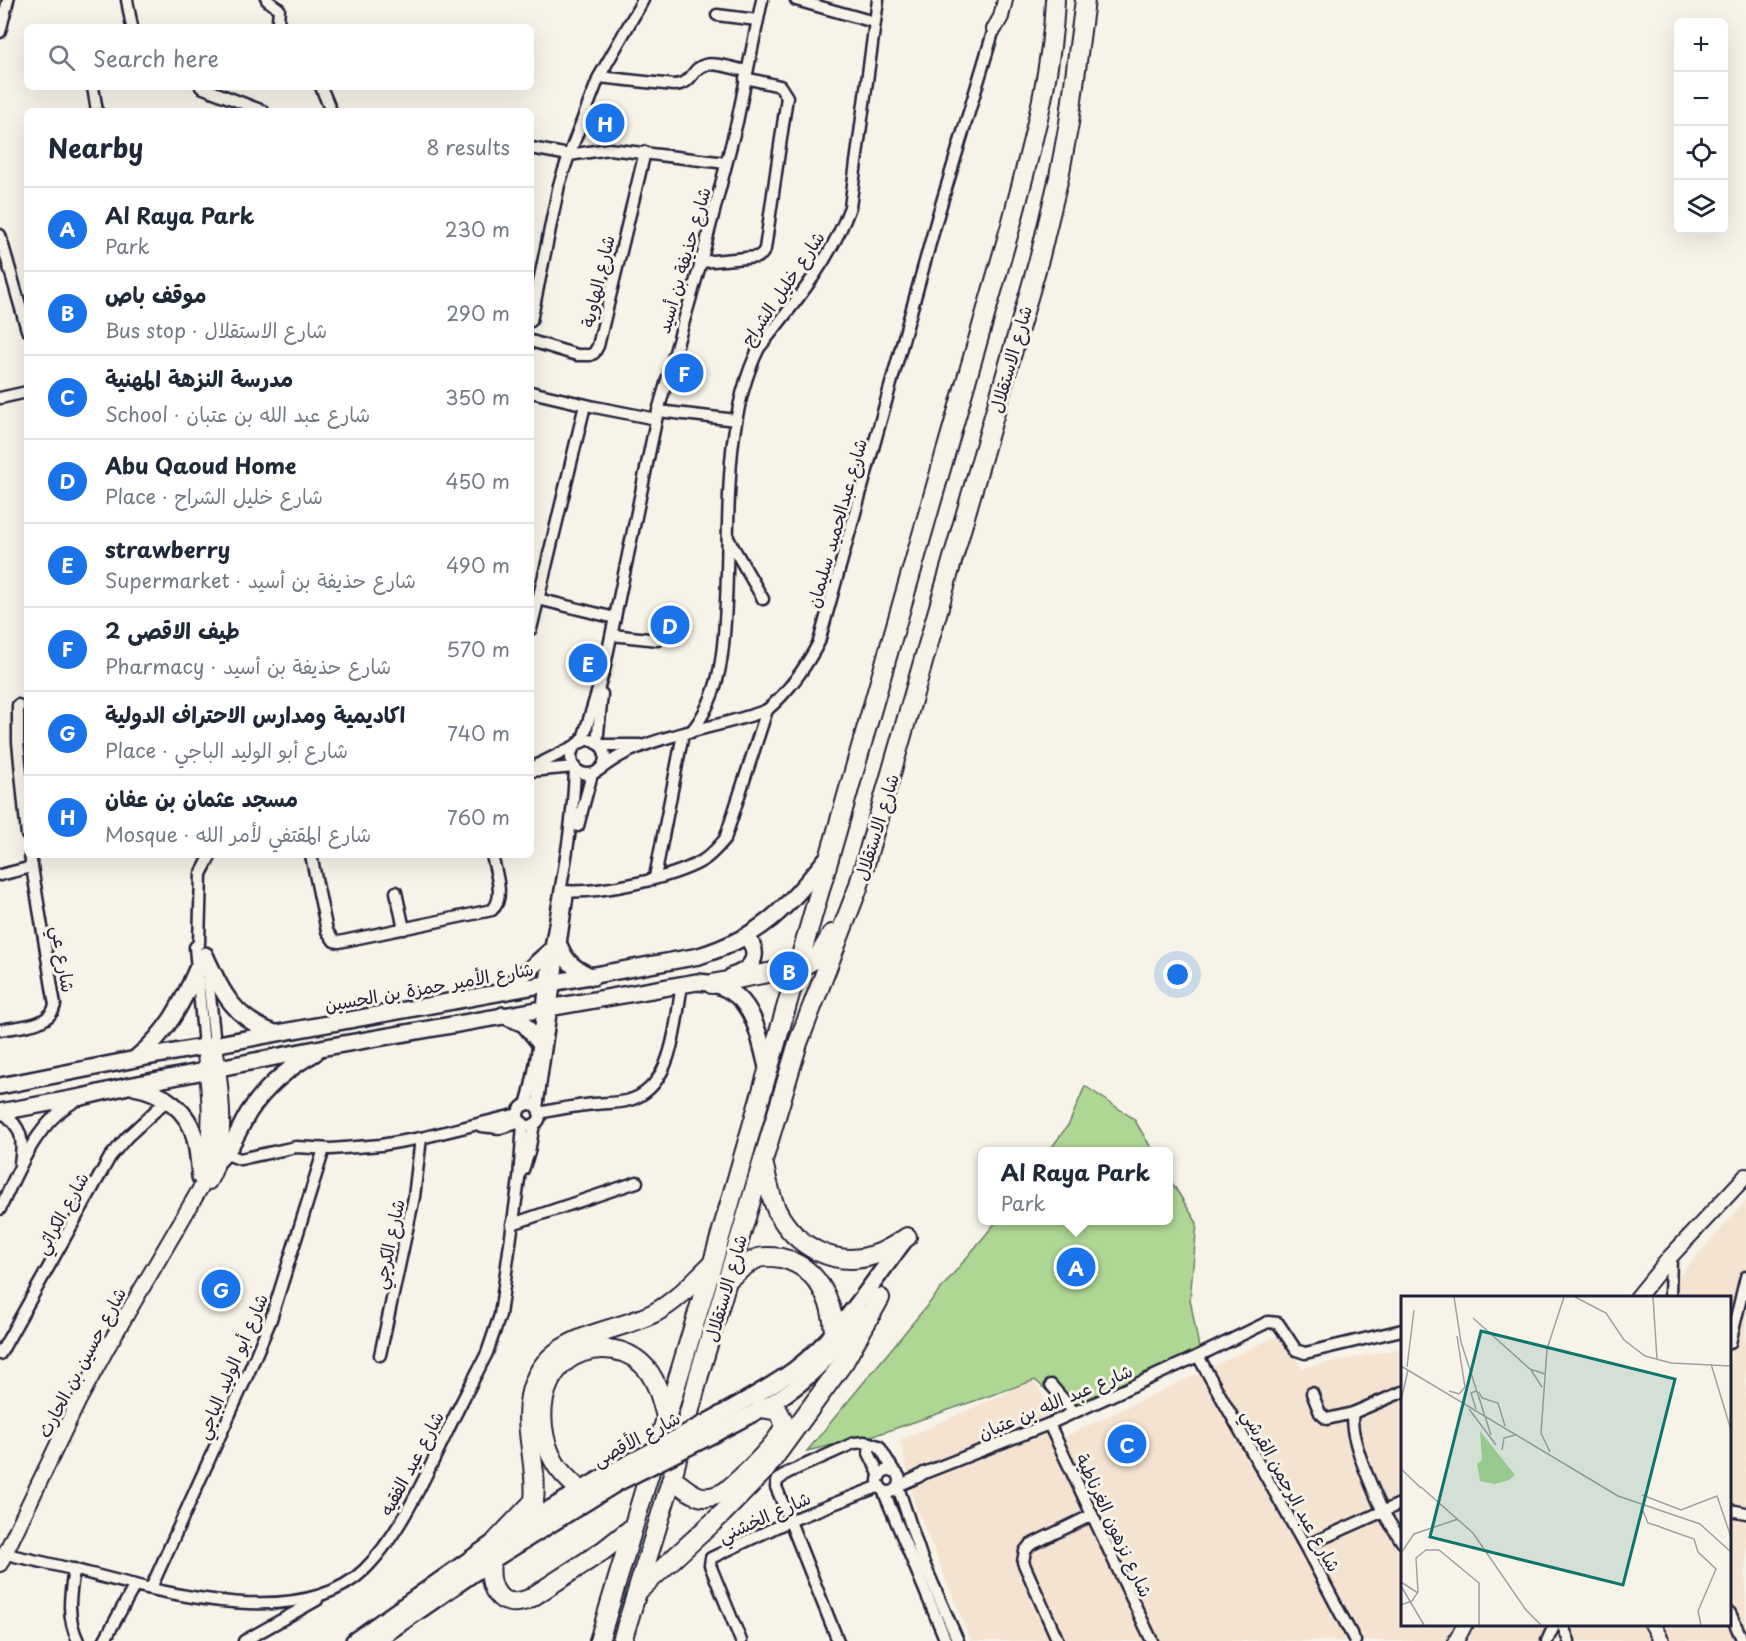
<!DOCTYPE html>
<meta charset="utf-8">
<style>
:root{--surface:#fff;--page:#f2f2f3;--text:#1f2937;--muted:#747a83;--line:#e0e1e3;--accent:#1a73e8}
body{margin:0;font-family:"Playpen Sans","Playpen Sans Arabic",sans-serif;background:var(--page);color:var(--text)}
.controls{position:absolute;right:18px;top:18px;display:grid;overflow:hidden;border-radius:9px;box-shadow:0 6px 24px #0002}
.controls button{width:54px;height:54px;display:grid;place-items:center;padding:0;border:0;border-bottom:2px solid var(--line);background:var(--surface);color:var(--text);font:30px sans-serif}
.you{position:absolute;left:1178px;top:975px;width:21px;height:21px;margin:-15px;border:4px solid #fff;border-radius:50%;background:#1a73e8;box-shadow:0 0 0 9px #1a73e833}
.badge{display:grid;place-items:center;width:39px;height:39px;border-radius:50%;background:var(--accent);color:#fff;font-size:20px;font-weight:700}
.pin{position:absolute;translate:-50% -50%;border:3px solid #fff;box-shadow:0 2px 6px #0006}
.popup{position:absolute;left:978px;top:1147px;width:195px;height:78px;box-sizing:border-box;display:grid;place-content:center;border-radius:9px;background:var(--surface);filter:drop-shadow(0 2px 4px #0005);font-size:20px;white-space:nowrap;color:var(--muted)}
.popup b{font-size:22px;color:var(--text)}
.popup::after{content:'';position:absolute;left:50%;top:100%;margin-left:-12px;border:12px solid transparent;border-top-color:var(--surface)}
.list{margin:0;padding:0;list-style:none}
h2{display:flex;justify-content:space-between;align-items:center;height:78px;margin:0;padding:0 24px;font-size:26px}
h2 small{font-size:20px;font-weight:400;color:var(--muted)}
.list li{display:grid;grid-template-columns:39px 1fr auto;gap:18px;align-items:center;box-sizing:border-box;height:84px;padding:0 24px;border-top:2px solid var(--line)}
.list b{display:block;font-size:22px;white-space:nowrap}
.list p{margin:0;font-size:20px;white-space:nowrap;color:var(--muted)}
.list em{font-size:20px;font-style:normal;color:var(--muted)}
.icon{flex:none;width:33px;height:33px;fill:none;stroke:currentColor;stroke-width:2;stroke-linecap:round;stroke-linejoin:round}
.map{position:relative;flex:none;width:1746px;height:1641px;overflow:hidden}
.search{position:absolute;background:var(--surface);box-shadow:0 6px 24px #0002;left:24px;top:24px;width:510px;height:66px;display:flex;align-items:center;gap:15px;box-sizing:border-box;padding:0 21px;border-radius:9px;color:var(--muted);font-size:22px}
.panel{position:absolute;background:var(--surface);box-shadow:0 6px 24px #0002;left:24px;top:108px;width:510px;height:750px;border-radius:9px}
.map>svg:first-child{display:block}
</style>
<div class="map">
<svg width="1746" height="1641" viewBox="0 0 1746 1641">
<rect width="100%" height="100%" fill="#f7f3e8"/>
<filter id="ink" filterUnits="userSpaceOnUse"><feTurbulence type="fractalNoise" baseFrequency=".0167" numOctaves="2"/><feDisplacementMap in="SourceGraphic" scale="12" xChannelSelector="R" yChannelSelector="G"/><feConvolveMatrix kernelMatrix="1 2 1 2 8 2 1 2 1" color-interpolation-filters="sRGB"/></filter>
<g filter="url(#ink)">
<polygon fill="#f5e3d2" points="1746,1201 1746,1641 971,1641 915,1504 900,1440 1035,1380 1064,1437 1280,1334 1302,1368 1402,1348 1402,1624 1730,1624 1730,1298 1660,1297"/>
<g fill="#afd794" stroke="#687c68" stroke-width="1.5">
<polygon points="1085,1086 1134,1119 1153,1151 1049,1151 1069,1124"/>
<polygon points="1169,1178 1197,1223 1190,1299 1200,1353 1072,1413 1035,1380 882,1433 807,1451 997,1221 1169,1220"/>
</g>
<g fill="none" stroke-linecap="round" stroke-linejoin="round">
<defs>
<g id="minor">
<polyline points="127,0 132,27"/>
<polyline points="267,0 279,9 278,20 281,27"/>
<polyline points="796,0 874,22"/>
<polyline points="717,15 757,20"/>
<polyline points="0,32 8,0"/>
<path d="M 599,77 L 674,85 C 695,83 690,69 705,65 C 716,62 735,69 747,71"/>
<polyline points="93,87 97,111"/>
<polyline points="201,87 263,111"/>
<polyline points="321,87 331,111"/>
<polyline points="531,148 569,155 609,149 726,163"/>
<polyline points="0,235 27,330"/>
<polyline points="701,262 757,257 762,254 765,249 787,97 780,86 745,78"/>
<polyline points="531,321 559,185 569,155 599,77 643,0"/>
<polyline points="531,341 577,355 590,355 594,353 598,346 645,152"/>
<polyline points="531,392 595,407 656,419"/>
<polyline points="0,398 27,392"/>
<polyline points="658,411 736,420"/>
<polyline points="729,540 763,599"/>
<polyline points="538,599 615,618"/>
<polyline points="531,629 585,405"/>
<polyline points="612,635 658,640"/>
<polyline points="18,705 18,742 27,835"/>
<path d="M 691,732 C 722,694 724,648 726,602 C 730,520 722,422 759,348 C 794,304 831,260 850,207 L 878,0"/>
<circle cx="588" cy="757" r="17"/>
<polyline points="582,742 604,670 658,411 701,262 737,122 762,0"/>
<polyline points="597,743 602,694"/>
<polyline points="599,745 640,745"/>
<polyline points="531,768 577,745"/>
<path d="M 599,770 C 606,765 614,759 622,755 C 667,732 720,728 767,710"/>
<polyline points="531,771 574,767"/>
<polyline points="578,826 592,774"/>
<path d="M 311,855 L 327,931 L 334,941 L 339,942 L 492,910 C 506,898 495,871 492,855"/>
<polyline points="0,875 32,867"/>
<polyline points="655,877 683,734"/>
<path d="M 562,891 C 598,894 670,879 702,861 C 712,855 718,847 725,839 L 767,710 C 790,690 805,669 819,642 L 938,215 L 994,29"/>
<polyline points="396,892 404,929"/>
<polyline points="207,967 215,1044"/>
<path d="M 0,1030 C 19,1026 50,1027 55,1005 L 30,855"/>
<polyline points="204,1046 195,947 199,943 201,874 211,855"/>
<circle cx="529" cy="1115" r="11"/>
<path d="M 526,1105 C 540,1059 541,1010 548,964 C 558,898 573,835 575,768"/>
<polyline points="537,1108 568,892"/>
<path d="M 2,1112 C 22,1127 24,1139 20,1163"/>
<path d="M 539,1113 C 557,1109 576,1106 594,1104 C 605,1103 616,1103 626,1101 C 674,1090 675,1023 682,984"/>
<polyline points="481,1126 500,1128 522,1122"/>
<polyline points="226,1154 240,1159 296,1147 331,1149 381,1145 421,1138 518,1114"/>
<polyline points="523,1170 529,1152 534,1124"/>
<path d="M 0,1209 C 18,1171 36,1123 74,1102"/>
<polyline points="512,1224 637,1182"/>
<polyline points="1670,1298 1671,1256"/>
<polyline points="1730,1343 1746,1277"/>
<polyline points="0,1354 110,1157 127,1137 167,1100"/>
<polyline points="380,1355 414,1197 421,1138"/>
<polyline points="1198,1356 1305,1546 1355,1641"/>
<polyline points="1051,1385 1073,1411"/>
<polyline points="1312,1393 1320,1413 1327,1419 1353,1413 1402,1392"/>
<path d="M 1353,1413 C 1347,1434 1373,1489 1382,1510 C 1388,1521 1396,1532 1402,1542"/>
<polyline points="1049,1424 1152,1641"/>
<polyline points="870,1443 869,1453 880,1476"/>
<circle cx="889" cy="1481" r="11"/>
<polyline points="900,1485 918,1477 924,1473 1049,1424 1198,1356 1268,1322 1278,1323 1296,1350 1305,1353 1402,1330"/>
<polyline points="898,1487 922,1559 958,1641"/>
<polyline points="883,1490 946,1641"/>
<polyline points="1730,1510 1746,1513"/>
<polyline points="1305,1546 1402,1503"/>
<path d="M 5,1554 C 30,1559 55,1565 80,1571 C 157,1591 299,1633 364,1570 C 400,1535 426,1475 448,1430 C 460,1404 474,1379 487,1353 L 500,1315 L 519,1179 L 523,1123"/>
<path d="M 74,1569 C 70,1595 66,1616 78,1641"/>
<polyline points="151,1588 248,1374 271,1319 324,1149"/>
<polyline points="1730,1613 1743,1641"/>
<polyline points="1562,1624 1569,1641"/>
<polyline points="104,1641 135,1585"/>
<polyline points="244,1641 317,1600"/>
<polyline points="741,1641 710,1565 711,1558 789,1521 880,1486"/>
<polyline points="838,1641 779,1494 776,1487 777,1481 787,1473 854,1443 865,1442 879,1446 894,1471"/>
<polyline points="1058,1641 1023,1562 1025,1551 1030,1545 1092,1515"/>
<polyline points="1547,1641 1555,1624"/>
</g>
<g id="tertiary">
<polyline points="994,29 1001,17 1005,0"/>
<path d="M 201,1173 C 215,1131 209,1089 204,1046"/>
<polyline points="1637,1298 1671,1256 1746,1176"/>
<path d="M 0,1564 L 78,1402 L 107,1348 L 204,1182 L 209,1182 C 231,1145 220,1085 215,1044"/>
<polyline points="1652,1624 1662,1641"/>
<polyline points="1456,1641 1465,1624"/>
</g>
<g id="secondary">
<path d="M 560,947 C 567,964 577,970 593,977"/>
<path d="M 205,955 C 222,992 234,1019 275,1033"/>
<path d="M 732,976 C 751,970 763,955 746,937"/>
<polyline points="501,990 524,974 550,951"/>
<polyline points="503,1015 524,1024 538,1041"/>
<path d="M 137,1057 C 167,1033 182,1004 197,969"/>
<path d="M 0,1086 L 136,1059 L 699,956 C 761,937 788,907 827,858"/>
<path d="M 134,1087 C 162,1092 189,1110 195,1139 C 198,1151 199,1165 200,1177"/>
<path d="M 0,1112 L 82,1097 L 128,1086 L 326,1047 L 697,982 C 752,984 757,1028 768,1071"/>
<path d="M 216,1162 C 233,1148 238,1130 249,1112 C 266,1086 288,1068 315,1053"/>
<path d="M 711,1420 C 739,1404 768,1389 794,1370 C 839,1336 870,1286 904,1241"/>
<path d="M 716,1433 C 744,1418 774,1404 799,1384 C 824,1363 845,1338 866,1314"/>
<polyline points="354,1641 496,1541 610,1473"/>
<polyline points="375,1641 491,1561 617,1483"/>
</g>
<g id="trunk">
<polyline points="712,984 803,966 818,957 832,934"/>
<path d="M 763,1162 C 767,1178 770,1196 777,1211 C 796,1247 835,1268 874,1255 C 886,1251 897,1244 907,1237"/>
<path d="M 727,1280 C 737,1272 747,1263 758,1258 C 765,1256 774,1257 781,1258 C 816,1266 833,1299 834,1332"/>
<path d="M 672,1478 C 691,1493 701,1505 726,1491 C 739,1480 778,1444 783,1428 C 785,1422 781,1416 778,1411 L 761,1408"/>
<path d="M 580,1490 C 571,1482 561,1474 555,1463 C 529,1419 542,1350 603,1349 C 617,1349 631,1354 641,1363 C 656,1376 661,1398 666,1417"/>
<path d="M 496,1541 L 534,1501 C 538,1466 523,1430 530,1396 C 543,1332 610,1336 656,1312 C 678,1300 694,1281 712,1264"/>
<path d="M 491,1561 C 488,1587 498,1611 529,1599 L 604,1550 L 632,1528"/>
<polyline points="638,1591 722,1514 765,1470 844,1362 880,1298"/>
<path d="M 599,1641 L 713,1262 L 1011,225 C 1030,151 1052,77 1055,0"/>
<polyline points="622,1641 672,1478 699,1375 798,1043 858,888 1040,256 1059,177 1069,123 1085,0"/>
</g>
</defs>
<use href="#minor" stroke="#22223b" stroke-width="15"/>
<use href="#tertiary" stroke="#22223b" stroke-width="18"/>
<use href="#secondary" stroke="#22223b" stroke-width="20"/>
<use href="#trunk" stroke="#22223b" stroke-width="22"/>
<use href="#minor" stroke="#f7f3e8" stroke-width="10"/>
<use href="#tertiary" stroke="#f7f3e8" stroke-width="14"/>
<use href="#secondary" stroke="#f7f3e8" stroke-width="15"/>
<use href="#trunk" stroke="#f7f3e8" stroke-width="18"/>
<defs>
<g id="secondary-bridge">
<polyline points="610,1473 711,1420"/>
<polyline points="617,1483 716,1433"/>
</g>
</defs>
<use href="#secondary-bridge" stroke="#22223b" stroke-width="20" stroke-linecap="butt"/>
<use href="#secondary-bridge" stroke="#f7f3e8" stroke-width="15"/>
</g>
</g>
<g text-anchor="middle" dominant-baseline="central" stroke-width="6" stroke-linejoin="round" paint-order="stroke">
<g font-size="18" fill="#22223b" stroke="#f7f3e8">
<text transform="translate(683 260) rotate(-74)">شارع حذيفة بن أسيد</text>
<text transform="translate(597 281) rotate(-77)">شارع الهاوية</text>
<text transform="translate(782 288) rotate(-56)">شارع خليل الشراح</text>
<text transform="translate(1010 359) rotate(-74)">شارع الاستقلال</text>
<text transform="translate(836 523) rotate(-74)">شارع عبدالحميد سليمان</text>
<text transform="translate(876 827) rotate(-73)">شارع الاستقلال</text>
<text transform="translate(64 959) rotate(81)">شارع عي</text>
<text transform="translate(429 986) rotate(-10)">شارع الأمير حمزة بن الحسين</text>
<text transform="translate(61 1213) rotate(-61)">شارع الكراثي</text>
<text transform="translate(388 1244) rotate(-78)">شارع الكرجي</text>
<text transform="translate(725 1288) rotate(-74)">شارع الاستقلال</text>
<text transform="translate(81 1362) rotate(-62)">شارع حسين بن الحارث</text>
<text transform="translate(231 1366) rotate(-67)">شارع أبو الوليد الباجي</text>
<text transform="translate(1055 1401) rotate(-23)">شارع عبد الله بن عتبان</text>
<text transform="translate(636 1438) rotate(-28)">شارع الأقصى</text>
<text transform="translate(411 1463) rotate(-62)">شارع عيد الفقيه</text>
<text transform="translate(1292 1490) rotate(61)">شارع عبد الرحمن القرشي</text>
<text transform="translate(764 1516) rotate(-24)">شارع الخشني</text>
<text transform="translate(1115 1525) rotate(65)">شارع نزهون الغرناطية</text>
</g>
</g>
<g transform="translate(1401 1296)">
<rect width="330" height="330" fill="#f7f3e8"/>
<path d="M 79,135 L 114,179 L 108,184 L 94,188 L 79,185 L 76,168 L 81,164 Z" fill="#afd794"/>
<path fill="none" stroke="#a29fa3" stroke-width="1.5" d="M 53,1 L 60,46 L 90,139M 174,1 L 205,17 L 223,44 L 244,60 L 270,67 L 330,70M 252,1 L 256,63M 72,22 L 129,73 L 144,78M 310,68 L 330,134M 0,70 L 217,200 L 299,228 L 330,256M 6,71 L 13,14M 130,74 L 141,91M 48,95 L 58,98 L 64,91 L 56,40M 78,96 L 81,102 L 97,107 L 104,130M 0,105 L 7,74M 68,113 L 95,149M 75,113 L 70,97 L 75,95M 101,154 L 103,142 L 114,139M 149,156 L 140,137 L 146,53 L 163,1M 0,173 L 20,192M 20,191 L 72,237 L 125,314 L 140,329M 241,199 L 280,214 L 316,200 L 330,241M 240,210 L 247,227 L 260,231M 259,231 L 293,243 L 297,256 L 315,273 L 297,315 L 300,329M 0,257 L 13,238 L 57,223M 0,286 L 17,297M 0,290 L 23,329M 0,309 L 11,305 L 17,296 L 15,262 L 25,254 L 38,254 L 78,287 L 78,329"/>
<path fill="#0f766e" fill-opacity="0.15" stroke="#0f766e" stroke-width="3" d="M 80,35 L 274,83 L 222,289 L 29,241 Z"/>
<rect width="330" height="330" fill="none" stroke="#22223b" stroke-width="3"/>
</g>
</svg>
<div class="controls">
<button>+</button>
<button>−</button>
<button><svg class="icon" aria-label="locate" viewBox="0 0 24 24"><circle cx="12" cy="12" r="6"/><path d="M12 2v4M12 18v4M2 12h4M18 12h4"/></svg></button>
<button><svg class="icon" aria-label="layers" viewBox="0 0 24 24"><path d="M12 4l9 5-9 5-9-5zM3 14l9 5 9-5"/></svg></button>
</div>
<div class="you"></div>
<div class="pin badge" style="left:1076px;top:1267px">A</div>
<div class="popup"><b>Al Raya Park</b>Park</div>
<div class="pin badge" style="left:789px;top:971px">B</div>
<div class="pin badge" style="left:1127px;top:1444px">C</div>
<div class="pin badge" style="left:670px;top:625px">D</div>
<div class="pin badge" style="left:588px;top:663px">E</div>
<div class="pin badge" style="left:684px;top:373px">F</div>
<div class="pin badge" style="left:221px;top:1289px">G</div>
<div class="pin badge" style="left:605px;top:123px">H</div>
<div class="search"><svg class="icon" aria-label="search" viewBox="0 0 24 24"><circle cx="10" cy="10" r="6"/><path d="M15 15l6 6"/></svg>Search here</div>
<section class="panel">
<h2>Nearby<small>8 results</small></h2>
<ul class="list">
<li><span class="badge">A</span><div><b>Al Raya Park</b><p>Park</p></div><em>230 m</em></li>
<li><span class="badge">B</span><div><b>موقف باص</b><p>Bus stop · شارع الاستقلال</p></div><em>290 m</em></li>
<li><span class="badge">C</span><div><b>مدرسة النزهة المهنية</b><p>School · شارع عبد الله بن عتبان</p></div><em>350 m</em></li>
<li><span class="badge">D</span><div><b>Abu Qaoud Home</b><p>Place · شارع خليل الشراح</p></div><em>450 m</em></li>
<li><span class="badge">E</span><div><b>strawberry</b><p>Supermarket · شارع حذيفة بن أسيد</p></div><em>490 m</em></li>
<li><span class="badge">F</span><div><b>طيف الاقصى 2</b><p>Pharmacy · شارع حذيفة بن أسيد</p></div><em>570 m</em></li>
<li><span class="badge">G</span><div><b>اكاديمية ومدارس الاحتراف الدولية</b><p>Place · شارع أبو الوليد الباجي</p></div><em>740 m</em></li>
<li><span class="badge">H</span><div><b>مسجد عثمان بن عفان</b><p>Mosque · شارع المقتفي لأمر الله</p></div><em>760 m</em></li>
</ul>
</section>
</div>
